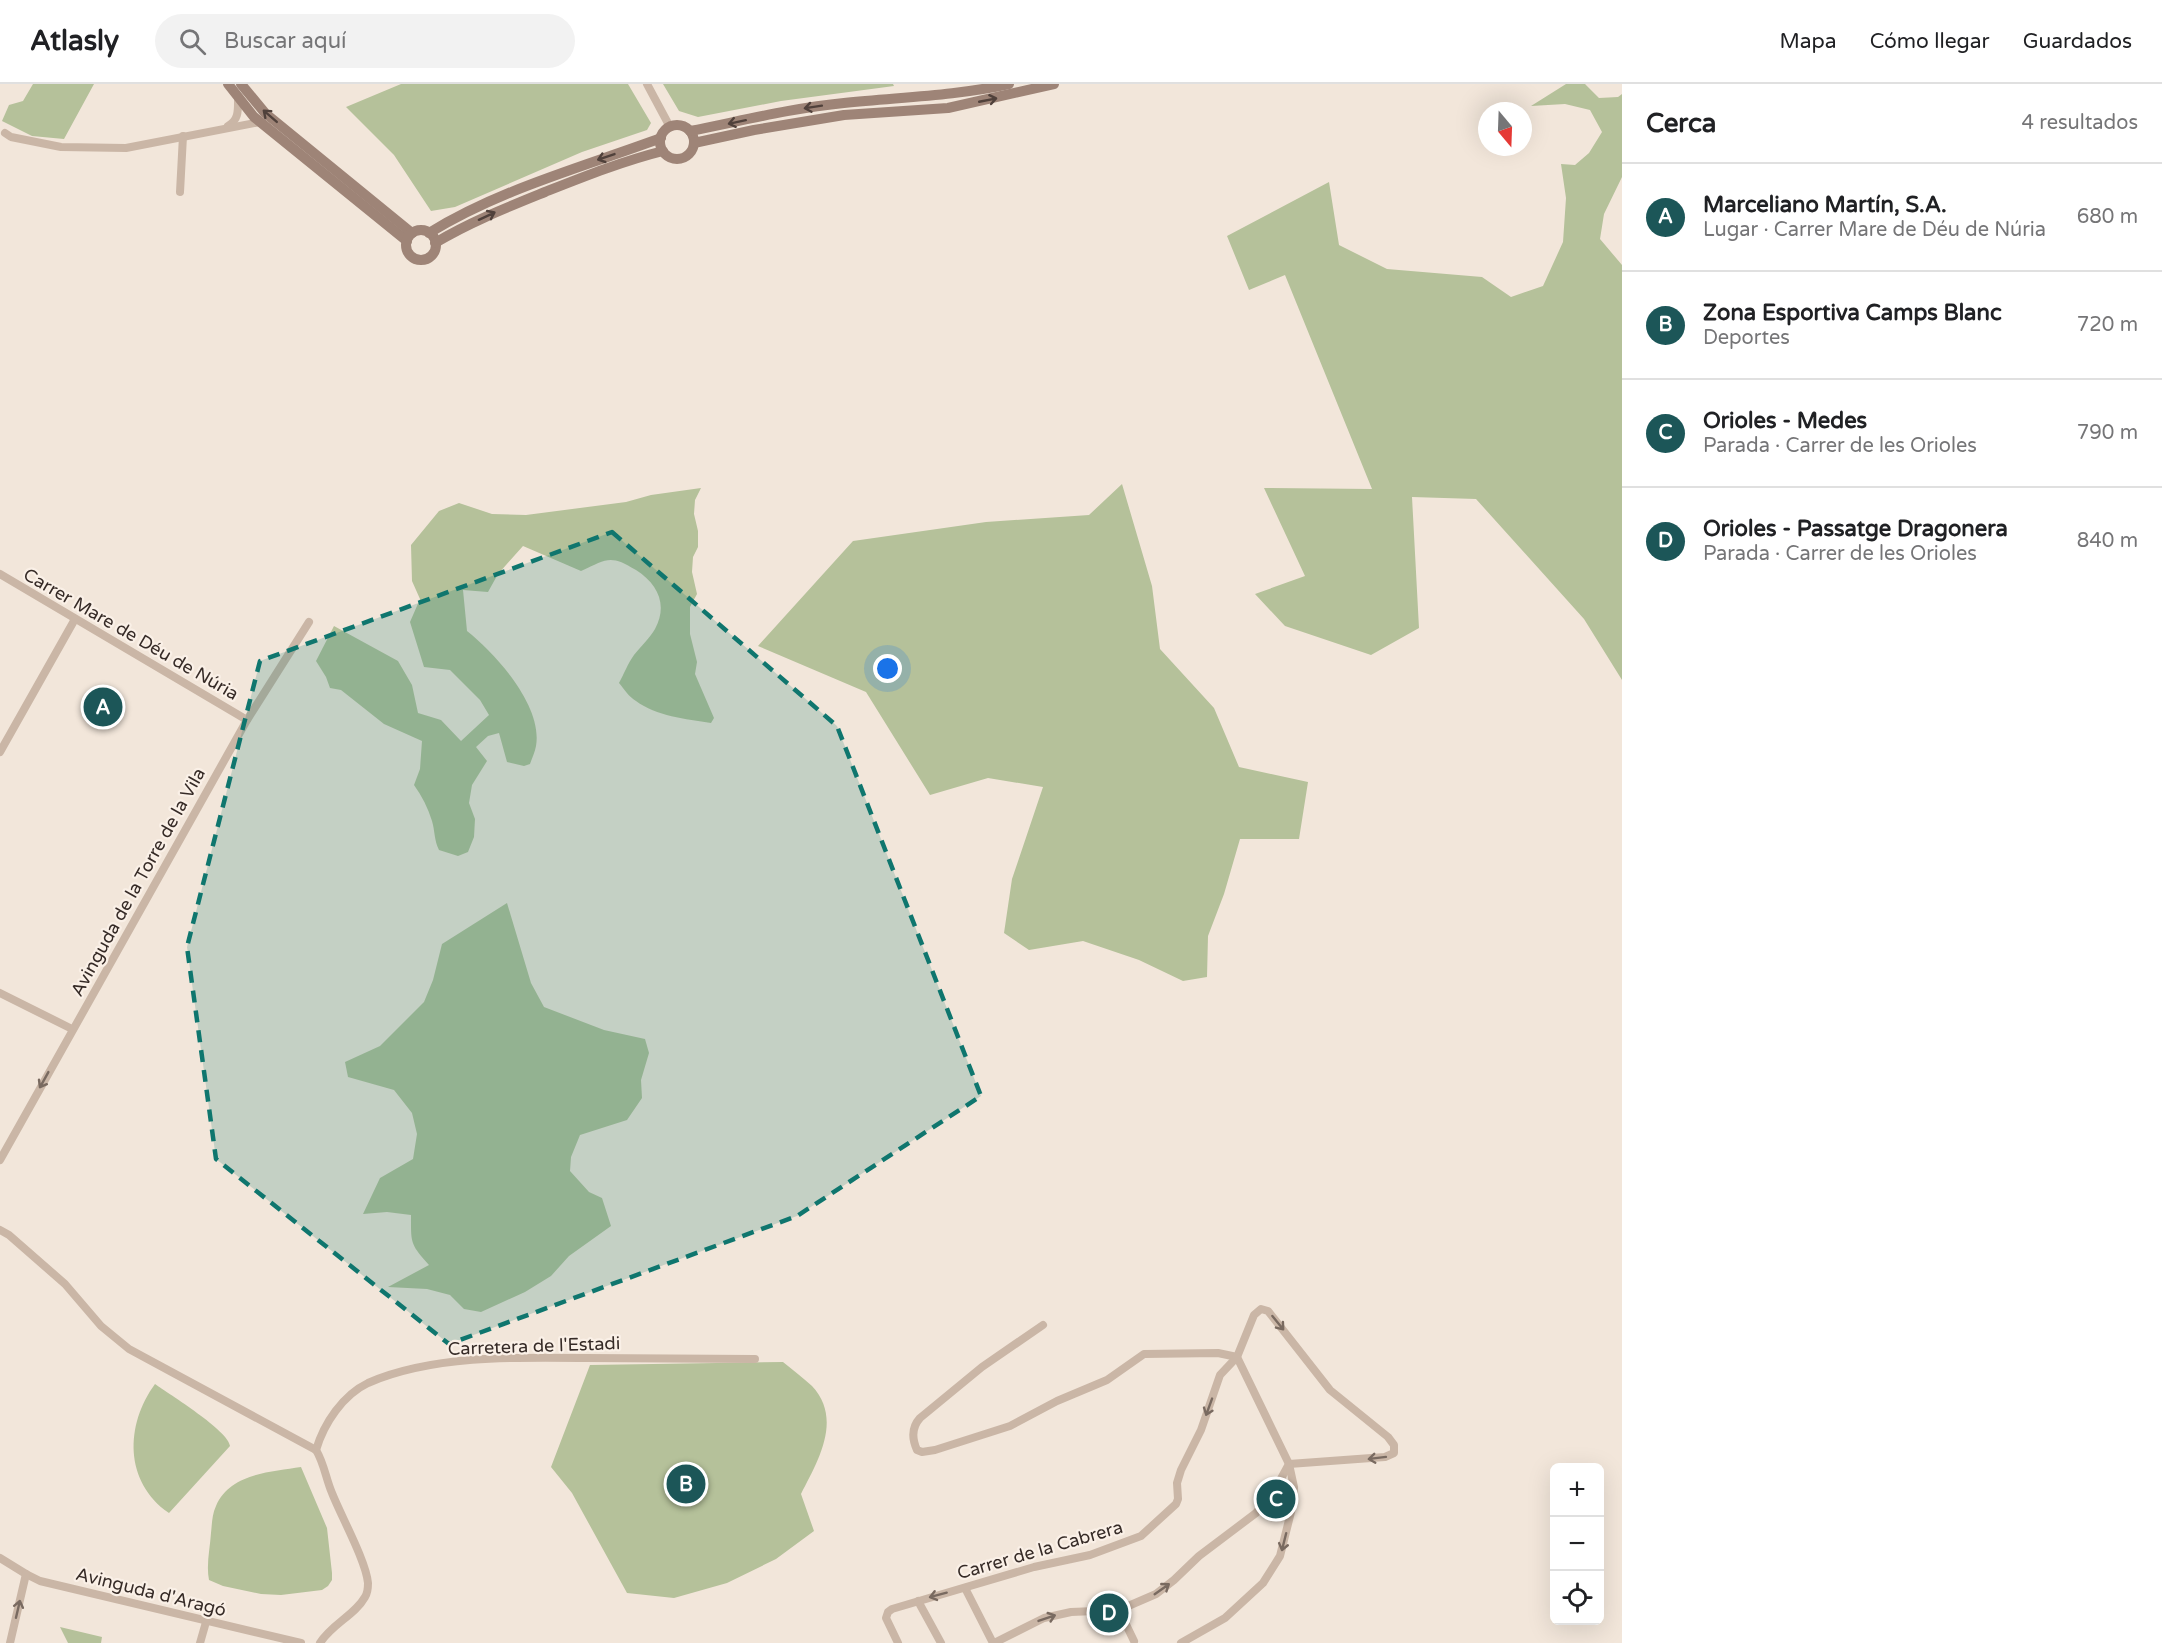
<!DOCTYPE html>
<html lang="es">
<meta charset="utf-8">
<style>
:root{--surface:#fff;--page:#f2f2f2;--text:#202124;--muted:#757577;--line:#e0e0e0;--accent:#1c5658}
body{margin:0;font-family:"Varela Round",sans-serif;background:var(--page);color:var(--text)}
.controls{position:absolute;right:18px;bottom:18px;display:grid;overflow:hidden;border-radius:9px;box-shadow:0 6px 24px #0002}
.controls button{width:54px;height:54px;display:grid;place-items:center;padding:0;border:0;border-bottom:2px solid var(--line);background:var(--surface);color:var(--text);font:30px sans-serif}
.compass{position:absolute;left:1478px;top:18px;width:54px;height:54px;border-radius:50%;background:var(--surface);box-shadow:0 6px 24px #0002;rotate:161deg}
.you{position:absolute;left:888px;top:585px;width:21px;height:21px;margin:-15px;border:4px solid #fff;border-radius:50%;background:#1a73e8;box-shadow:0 0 0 9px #1a73e833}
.badge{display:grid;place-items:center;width:39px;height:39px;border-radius:50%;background:var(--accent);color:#fff;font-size:20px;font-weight:700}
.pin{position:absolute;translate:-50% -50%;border:3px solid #fff;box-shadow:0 2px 6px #0006}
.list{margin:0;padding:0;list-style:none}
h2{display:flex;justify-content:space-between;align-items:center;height:78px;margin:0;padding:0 24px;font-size:26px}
h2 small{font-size:20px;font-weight:400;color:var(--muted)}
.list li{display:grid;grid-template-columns:39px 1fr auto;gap:18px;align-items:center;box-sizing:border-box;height:108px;padding:0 24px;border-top:2px solid var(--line)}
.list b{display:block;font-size:22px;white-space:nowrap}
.list p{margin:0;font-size:20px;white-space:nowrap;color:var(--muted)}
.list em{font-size:20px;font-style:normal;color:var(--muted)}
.icon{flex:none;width:33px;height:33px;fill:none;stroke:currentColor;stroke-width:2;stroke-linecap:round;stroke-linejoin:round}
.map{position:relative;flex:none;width:1622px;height:1559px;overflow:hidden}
header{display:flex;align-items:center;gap:36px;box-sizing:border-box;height:84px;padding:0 30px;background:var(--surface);border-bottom:2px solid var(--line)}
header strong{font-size:28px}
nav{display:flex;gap:33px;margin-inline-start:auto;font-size:21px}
.search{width:420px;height:54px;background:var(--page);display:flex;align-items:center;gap:15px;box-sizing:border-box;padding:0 21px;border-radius:33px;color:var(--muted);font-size:22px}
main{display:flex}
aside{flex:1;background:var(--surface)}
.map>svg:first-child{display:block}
</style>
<header>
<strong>Atlasly</strong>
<div class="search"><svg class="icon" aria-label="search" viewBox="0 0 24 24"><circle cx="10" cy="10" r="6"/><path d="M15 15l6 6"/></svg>Buscar aquí</div>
<nav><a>Mapa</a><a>Cómo llegar</a><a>Guardados</a></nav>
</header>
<main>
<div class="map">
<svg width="1622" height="1559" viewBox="0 0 1622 1559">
<rect width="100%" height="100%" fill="#f2e6da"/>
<g fill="#b5c19a">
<polygon points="33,0 94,0 64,55 32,52 2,37 9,21 23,17"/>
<polygon points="401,0 628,0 651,39 647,46 582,68 455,123 431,127 394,71 346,23"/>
<polygon points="663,0 893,0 894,2 781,17 698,33 679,27"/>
<polygon points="1566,0 1585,0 1599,14 1618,13 1622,10 1622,93 1604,130 1600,155 1622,181 1622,596 1584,535 1476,415 1412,413 1419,544 1371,571 1285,542 1255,510 1305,492 1264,404 1372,405 1285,191 1249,206 1227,152 1329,98 1339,161 1387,185 1482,193 1511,213 1543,202 1563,158 1566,114 1561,80 1575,81 1589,69 1602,48 1590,26 1565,20 1531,22"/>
<polygon points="1122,400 1152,502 1160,565 1214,624 1239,683 1308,698 1299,755 1240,755 1224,810 1208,852 1207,893 1183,897 1139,876 1083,857 1029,866 1004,849 1012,795 1043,703 988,694 930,711 866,608 758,562 853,457 986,438 1089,431"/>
<path d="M 701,404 L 695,416 L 694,430 L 698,447 L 698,463 L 693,473 L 692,488 L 697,510 L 690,523 L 690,550 L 697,578 L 695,590 L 714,634 L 711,639 C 686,635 656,632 636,617 C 629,613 624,605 619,599 C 624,590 628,579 634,571 C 641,562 650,554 655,545 C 668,521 658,500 636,486 C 610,470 607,475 581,487 L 523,462 L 498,490 L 488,508 L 463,506 L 467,547 C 496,570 543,622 536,662 C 535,668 532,674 530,680 L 524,682 L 507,678 L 499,649 L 488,652 L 476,663 L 487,677 L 472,701 L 469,719 L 475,735 L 474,753 L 468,768 L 458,772 L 439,766 C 434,756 435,747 432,737 C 428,724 422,712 414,701 L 420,685 L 422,657 L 384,640 L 341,606 L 330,604 L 326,593 L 316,577 L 334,542 L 398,577 L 412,601 L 418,629 L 441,636 L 461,657 L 489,631 L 480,616 L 450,586 L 424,583 L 410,538 L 420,515 L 412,497 L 411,461 L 439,427 L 459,419 L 492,430 L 526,431 L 626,418 L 651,411 Z"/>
<path d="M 507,819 L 531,899 L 544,923 L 604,946 L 645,955 L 649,969 L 641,996 L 642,1014 L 627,1036 L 580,1051 L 571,1073 L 570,1087 L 589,1108 L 602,1114 L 611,1142 L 569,1172 L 551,1192 L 525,1208 L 481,1228 L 464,1225 L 450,1211 L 427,1205 L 388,1203 L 429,1181 C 410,1160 411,1159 411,1131 L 387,1128 L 363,1130 L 380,1094 L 413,1075 L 417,1050 L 412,1029 L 394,1006 L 348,993 L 345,978 L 380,962 L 424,918 L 433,896 L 442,860 Z"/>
<path d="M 783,1278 C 793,1286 803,1294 812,1302 C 843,1335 818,1377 801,1410 L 814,1447 L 776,1475 L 727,1499 L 674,1514 L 627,1509 L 572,1409 L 551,1383 L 590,1281 Z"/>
<path d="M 155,1300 C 169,1310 229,1347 230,1362 L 169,1429 C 124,1398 125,1341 155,1300 Z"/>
<path d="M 301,1383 L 327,1444 L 332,1489 L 332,1496 L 328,1502 L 322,1506 L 281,1511 L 261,1510 L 223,1502 L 209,1496 C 206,1481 210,1464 211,1449 C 212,1440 212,1430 216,1422 C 230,1389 271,1388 301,1383 Z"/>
<polygon points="60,1543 102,1553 101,1559 68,1559"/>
</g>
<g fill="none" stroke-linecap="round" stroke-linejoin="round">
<g stroke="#cab6a6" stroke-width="8">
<polyline points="647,0 670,43"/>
<path d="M 228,42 C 239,36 238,26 238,15"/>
<polyline points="5,49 11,53 61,63 126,64 260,38"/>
<polyline points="180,108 183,52"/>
<polyline points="0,490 247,636"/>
<polyline points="0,668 75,535"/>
<polyline points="0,909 72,945"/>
<polyline points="0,1076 247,636 309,538"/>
<path d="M 0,1146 L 9,1151 L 65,1200 L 101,1242 L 129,1265 L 316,1366 C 324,1379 326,1395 332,1409 C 341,1432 366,1477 368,1499 C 368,1503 367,1510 365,1513 C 355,1531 332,1540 320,1559"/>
<path d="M 1043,1241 L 982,1283 L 920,1334 C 911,1344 912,1355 917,1366 L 922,1368 L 935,1366 L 1010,1342 L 1057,1317 L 1107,1296 L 1144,1270 L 1218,1269 L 1237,1273"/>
<path d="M 316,1366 C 324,1339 343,1311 368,1299 C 432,1271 517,1273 585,1274 C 642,1274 698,1275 755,1275"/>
<polyline points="0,1474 26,1490 40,1497 301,1559"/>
<polyline points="965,1504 993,1559"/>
<polyline points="918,1517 941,1559"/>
<polyline points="1119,1526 1134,1557"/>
<polyline points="10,1559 26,1490"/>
<polyline points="200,1559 206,1538"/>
<polyline points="898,1559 886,1534 888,1528 892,1525 1034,1483 1090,1471 1141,1452 1176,1420 1178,1415 1177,1399 1181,1386 1201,1346 1220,1291 1237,1273 1254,1231 1261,1225 1268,1227 1330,1306 1388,1353 1394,1361 1394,1369 1385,1373 1289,1380"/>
<polyline points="994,1559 1044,1534 1071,1528 1119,1526 1156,1510 1174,1496 1199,1472 1256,1429 1277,1402 1289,1380"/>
<polyline points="1181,1559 1225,1534 1263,1499 1280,1472 1293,1420 1294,1403 1289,1380 1237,1273"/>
</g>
<g stroke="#9e8477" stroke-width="10">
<polyline points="228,0 254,33 407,157"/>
<polyline points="241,0 265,29 412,149"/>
<circle cx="677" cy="58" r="17"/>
<path d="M 690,47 C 741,37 792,24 844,19 C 900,13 954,12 1009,0"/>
<polyline points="694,59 754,46 844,31 948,24 1054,0"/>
<circle cx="421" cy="161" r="15"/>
<path d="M 429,149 C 500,105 583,83 661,54"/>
<path d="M 435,159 C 470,138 508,123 545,108 C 583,93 623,77 663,67"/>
</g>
</g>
<defs><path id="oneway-shaft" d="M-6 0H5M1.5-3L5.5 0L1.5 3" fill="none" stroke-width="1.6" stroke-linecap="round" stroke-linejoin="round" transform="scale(1.5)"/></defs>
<g stroke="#50413b">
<use href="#oneway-shaft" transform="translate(988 16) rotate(-11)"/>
<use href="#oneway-shaft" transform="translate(813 23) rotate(171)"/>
<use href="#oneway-shaft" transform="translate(270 32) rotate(-139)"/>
<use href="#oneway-shaft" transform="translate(737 38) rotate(168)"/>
<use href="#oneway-shaft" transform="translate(606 73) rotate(161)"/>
<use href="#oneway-shaft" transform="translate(487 132) rotate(-25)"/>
</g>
<g stroke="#796a60">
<use href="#oneway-shaft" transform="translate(44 996) rotate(119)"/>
<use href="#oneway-shaft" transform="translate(1278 1239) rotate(51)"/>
<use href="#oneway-shaft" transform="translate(1209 1323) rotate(110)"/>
<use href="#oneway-shaft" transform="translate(1377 1374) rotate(173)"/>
<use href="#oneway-shaft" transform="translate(1284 1458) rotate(104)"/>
<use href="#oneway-shaft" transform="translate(1162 1505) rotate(-35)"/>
<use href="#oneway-shaft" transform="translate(938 1511) rotate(165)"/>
<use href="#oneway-shaft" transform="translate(18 1525) rotate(-77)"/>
<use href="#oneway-shaft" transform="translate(1047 1534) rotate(-19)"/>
</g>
<path fill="#0f766e" fill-opacity="0.2" stroke="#0f766e" stroke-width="4.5" stroke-dasharray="12 8" stroke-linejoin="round" d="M 612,448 L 837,642 L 981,1012 L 797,1132 L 449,1260 L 216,1075 L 187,863 L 260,577 Z"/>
<g text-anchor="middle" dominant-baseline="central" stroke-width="4.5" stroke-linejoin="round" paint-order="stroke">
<g font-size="18" fill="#362b27" stroke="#faf0e7">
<text transform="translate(131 550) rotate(30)">Carrer Mare de Déu de Núria</text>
<text transform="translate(138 798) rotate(-61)">Avinguda de la Torre de la Vila</text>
<text transform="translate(534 1262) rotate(-2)">Carretera de l'Estadi</text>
<text transform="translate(1040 1466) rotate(-16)">Carrer de la Cabrera</text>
<text transform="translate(151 1508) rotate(14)">Avinguda d'Aragó</text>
</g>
</g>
</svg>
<div class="controls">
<button>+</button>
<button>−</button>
<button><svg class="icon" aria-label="locate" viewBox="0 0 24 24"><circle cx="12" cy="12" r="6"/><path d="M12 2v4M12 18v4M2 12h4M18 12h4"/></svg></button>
</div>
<svg class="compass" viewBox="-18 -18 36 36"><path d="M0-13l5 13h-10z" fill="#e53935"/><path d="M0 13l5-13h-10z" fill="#757577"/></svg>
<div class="you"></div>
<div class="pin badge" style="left:103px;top:623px">A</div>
<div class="pin badge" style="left:686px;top:1400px">B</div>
<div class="pin badge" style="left:1276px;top:1415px">C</div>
<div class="pin badge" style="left:1109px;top:1529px">D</div>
</div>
<aside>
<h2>Cerca<small>4 resultados</small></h2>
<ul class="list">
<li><span class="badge">A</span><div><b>Marceliano Martín, S.A.</b><p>Lugar · Carrer Mare de Déu de Núria</p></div><em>680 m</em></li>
<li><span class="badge">B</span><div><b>Zona Esportiva Camps Blanc</b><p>Deportes</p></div><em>720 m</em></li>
<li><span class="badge">C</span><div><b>Orioles - Medes</b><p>Parada · Carrer de les Orioles</p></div><em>790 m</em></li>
<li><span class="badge">D</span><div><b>Orioles - Passatge Dragonera</b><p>Parada · Carrer de les Orioles</p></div><em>840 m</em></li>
</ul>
</aside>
</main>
